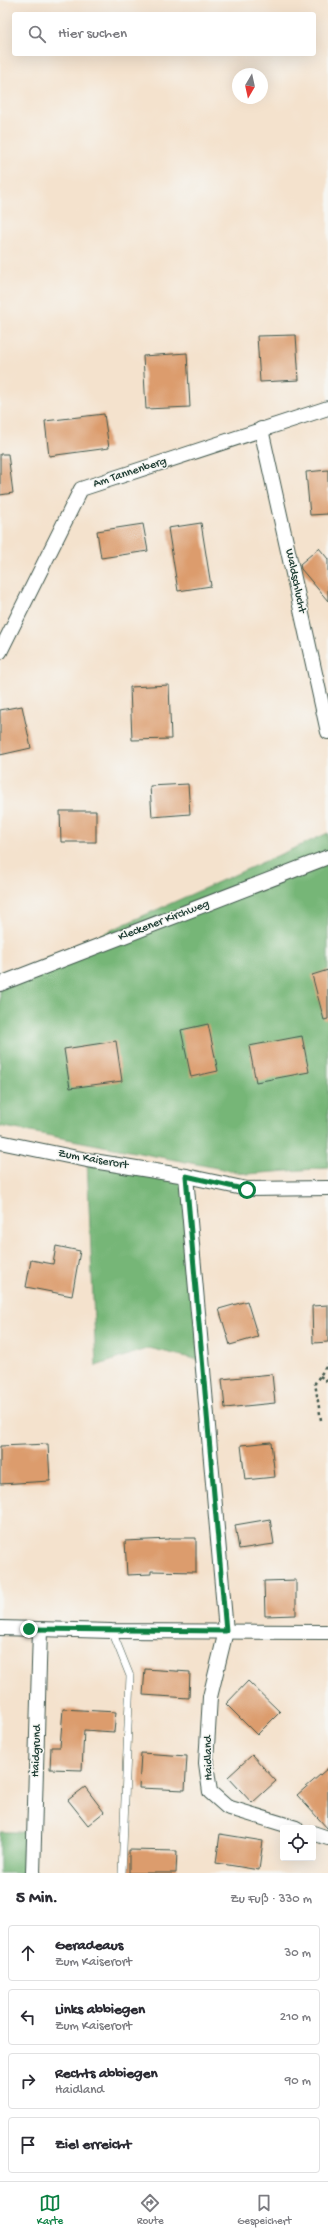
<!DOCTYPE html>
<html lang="de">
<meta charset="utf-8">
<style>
:root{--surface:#fff;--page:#f7f7f7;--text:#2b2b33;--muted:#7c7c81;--line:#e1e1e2;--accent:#0b8043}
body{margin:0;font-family:"Gochi Hand",sans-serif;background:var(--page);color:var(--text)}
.controls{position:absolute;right:12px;bottom:12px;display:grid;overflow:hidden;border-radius:4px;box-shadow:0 4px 16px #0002}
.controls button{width:36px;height:36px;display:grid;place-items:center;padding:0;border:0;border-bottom:1px solid var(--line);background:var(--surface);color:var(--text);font:20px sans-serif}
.compass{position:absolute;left:232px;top:68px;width:36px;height:36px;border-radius:50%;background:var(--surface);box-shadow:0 4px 16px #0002;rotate:189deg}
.stop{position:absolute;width:12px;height:12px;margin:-9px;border:3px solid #0b8043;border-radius:50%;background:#fff}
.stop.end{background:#0b8043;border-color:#fff;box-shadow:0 1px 4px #0008}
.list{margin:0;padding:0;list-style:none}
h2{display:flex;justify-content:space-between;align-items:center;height:52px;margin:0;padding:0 16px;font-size:17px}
h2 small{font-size:13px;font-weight:400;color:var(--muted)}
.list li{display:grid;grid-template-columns:26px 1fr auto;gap:12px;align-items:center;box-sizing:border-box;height:56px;margin:0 8px 8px;padding:0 8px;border:1px solid var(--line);border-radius:4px}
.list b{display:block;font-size:15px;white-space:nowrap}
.list p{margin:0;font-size:13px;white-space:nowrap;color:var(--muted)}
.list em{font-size:13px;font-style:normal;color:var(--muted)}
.icon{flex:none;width:22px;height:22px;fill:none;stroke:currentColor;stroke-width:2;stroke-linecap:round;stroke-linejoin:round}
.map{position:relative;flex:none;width:328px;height:1873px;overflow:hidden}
.search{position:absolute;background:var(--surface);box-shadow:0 4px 16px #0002;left:12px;right:12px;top:12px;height:44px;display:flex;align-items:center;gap:10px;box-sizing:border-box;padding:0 14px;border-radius:4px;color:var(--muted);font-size:15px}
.sheet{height:308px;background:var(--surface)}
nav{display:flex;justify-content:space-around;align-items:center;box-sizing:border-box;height:56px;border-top:1px solid var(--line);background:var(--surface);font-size:11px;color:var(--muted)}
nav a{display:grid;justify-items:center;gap:2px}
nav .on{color:var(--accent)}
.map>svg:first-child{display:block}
</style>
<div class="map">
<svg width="328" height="1873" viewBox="0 0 328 1873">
<rect width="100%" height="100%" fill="#f6f6f2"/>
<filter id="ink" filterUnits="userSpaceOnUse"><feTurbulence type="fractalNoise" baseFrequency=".025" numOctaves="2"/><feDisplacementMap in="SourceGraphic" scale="8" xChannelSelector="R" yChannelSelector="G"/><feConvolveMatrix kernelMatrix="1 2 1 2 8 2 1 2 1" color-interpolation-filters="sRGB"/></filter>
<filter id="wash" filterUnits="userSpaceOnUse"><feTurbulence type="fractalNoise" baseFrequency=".012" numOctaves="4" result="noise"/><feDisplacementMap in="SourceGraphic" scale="16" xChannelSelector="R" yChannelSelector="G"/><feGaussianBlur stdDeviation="0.9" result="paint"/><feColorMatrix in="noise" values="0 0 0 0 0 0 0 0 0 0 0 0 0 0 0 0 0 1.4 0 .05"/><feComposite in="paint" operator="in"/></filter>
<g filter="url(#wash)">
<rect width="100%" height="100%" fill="#f4e2cd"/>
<g fill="#76b677" stroke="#4a7a56">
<polygon points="328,833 328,1168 248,1174 0,1126 0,980"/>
<polygon points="87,1160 186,1176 203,1361 149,1348 96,1366"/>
<polygon points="0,1832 26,1832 24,1873 0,1873"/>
</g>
<g id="blocks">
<g fill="#dc9c6d">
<polygon points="296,335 299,380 260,382 257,336"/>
<polygon points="187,353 190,407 146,409 143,356"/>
<polygon points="104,414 109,448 49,456 45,421"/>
<polygon points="0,454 8,454 13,493 0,495"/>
<polygon points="328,470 328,514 310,515 306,472"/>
<polygon points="201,523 211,586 178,591 168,528"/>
<polygon points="143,524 148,551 101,558 97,531"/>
<polygon points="319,548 328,559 328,601 301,569 300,564"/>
<polygon points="169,685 171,739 132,740 130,687"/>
<polygon points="22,706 31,748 0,755 0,710"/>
<polygon points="188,784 190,814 152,817 150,786"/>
<polygon points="60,811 96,811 96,842 61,842"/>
<polygon points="328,970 328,1019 324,1020 312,975"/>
<polygon points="208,1024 218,1071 191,1077 181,1030"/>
<polygon points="302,1036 309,1072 256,1082 249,1046"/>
<polygon points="116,1041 122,1081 70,1088 64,1049"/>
<polygon points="56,1246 80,1251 72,1296 26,1287 31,1260 53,1264"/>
<polygon points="247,1301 258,1337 230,1345 219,1309"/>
<polygon points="328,1305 328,1342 313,1343 312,1306"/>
<polygon points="272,1374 275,1403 225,1408 222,1379"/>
<polygon points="271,1442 275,1477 245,1480 241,1445"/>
<polygon points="48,1444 50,1481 0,1484 0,1446"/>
<polygon points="270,1519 274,1544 239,1549 235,1525"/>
<polygon points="170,1538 196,1538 196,1572 151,1571 151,1574 127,1575 125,1541 170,1539"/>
<polygon points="296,1580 296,1615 265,1616 264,1581"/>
<polygon points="145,1669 190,1672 189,1698 143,1695"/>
<polygon points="248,1681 280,1712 257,1735 226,1704"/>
<polygon points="63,1709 116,1712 114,1732 84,1730 82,1770 50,1769 51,1747 60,1747"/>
<polygon points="141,1753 187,1756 185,1790 139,1788"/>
<polygon points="252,1755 276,1781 252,1803 228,1777"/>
<polygon points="328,1768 328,1829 297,1795"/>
<polygon points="85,1787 104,1812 88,1825 68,1800"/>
<polygon points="220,1834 263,1841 259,1870 216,1863"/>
<polygon points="129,1850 177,1851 176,1873 129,1873"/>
</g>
</g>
</g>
<g filter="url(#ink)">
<use href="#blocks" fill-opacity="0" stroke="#3f564b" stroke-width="1"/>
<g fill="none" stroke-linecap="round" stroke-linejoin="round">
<defs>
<polyline id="service" points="112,1631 130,1676 122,1873"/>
<g id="minor">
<polyline points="261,429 328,732"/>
<polyline points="0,652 81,489 328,408"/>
<polyline points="0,984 328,857"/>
<polyline points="0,1142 87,1160 186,1176 247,1189 328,1188"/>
<polyline points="186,1176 226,1631 210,1697 206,1763 210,1792 227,1807 296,1828"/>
<polyline points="0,1628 112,1631 328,1632"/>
<polyline points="313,1833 328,1838"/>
<polyline points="33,1873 40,1630"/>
</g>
</defs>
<use href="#service" stroke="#3f564b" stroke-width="8"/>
<use href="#minor" stroke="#3f564b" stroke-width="16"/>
<g stroke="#3f564b" stroke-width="2.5" stroke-dasharray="3 3" stroke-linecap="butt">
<polyline points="320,1376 328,1382"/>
<polyline points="321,1420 315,1383 328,1364"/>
</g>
<use href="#service" stroke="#fff" stroke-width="7"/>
<use href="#minor" stroke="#fff" stroke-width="14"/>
</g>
</g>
<g fill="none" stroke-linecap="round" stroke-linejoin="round" filter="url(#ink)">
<polyline stroke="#0b8043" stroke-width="5" points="29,1629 226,1631 186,1176 247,1190"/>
</g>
<g text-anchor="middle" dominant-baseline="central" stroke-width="3" stroke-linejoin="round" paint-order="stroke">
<g font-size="12" fill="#1f3d34" stroke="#f6f6f2">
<text transform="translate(130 473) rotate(-18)">Am Tannenberg</text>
<text transform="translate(295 581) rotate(78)">Waldschlucht</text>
<text transform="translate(164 921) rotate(-21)">Kleckener Kirchweg</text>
<text transform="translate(93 1160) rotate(10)">Zum Kaiserort</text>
<text transform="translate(37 1751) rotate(-88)">Haidgrund</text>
<text transform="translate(209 1758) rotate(-91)">Haidland</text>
</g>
</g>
</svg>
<div class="controls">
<button><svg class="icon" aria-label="locate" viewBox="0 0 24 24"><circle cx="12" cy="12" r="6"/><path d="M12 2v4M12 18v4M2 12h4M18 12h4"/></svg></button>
</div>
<svg class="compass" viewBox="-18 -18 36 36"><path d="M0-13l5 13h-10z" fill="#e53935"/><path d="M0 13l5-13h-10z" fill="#7c7c81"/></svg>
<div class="stop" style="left:247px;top:1190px"></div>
<div class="stop end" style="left:29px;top:1629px"></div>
<div class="search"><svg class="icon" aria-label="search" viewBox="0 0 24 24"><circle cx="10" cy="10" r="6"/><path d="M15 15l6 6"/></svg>Hier suchen</div>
</div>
<section class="sheet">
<h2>5 Min.<small>Zu Fuß · 330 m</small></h2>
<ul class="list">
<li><svg class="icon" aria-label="ahead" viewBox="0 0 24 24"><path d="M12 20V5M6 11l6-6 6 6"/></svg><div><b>Geradeaus</b><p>Zum Kaiserort</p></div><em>30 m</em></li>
<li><svg class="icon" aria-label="left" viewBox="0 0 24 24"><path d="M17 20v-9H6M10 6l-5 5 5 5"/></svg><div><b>Links abbiegen</b><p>Zum Kaiserort</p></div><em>210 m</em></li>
<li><svg class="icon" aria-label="right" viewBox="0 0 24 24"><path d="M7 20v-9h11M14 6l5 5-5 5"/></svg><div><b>Rechts abbiegen</b><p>Haidland</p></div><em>90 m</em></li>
<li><svg class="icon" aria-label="arrive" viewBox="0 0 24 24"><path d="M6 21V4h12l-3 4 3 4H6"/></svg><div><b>Ziel erreicht</b></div></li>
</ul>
</section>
<nav>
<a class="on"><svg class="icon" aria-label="map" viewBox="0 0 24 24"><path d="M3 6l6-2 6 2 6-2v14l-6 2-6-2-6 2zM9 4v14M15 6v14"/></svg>Karte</a>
<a><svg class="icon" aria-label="directions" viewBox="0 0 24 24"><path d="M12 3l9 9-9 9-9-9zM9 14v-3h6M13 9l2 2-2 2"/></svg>Route</a>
<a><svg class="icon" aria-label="saved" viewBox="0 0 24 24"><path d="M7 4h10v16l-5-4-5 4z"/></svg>Gespeichert</a>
</nav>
